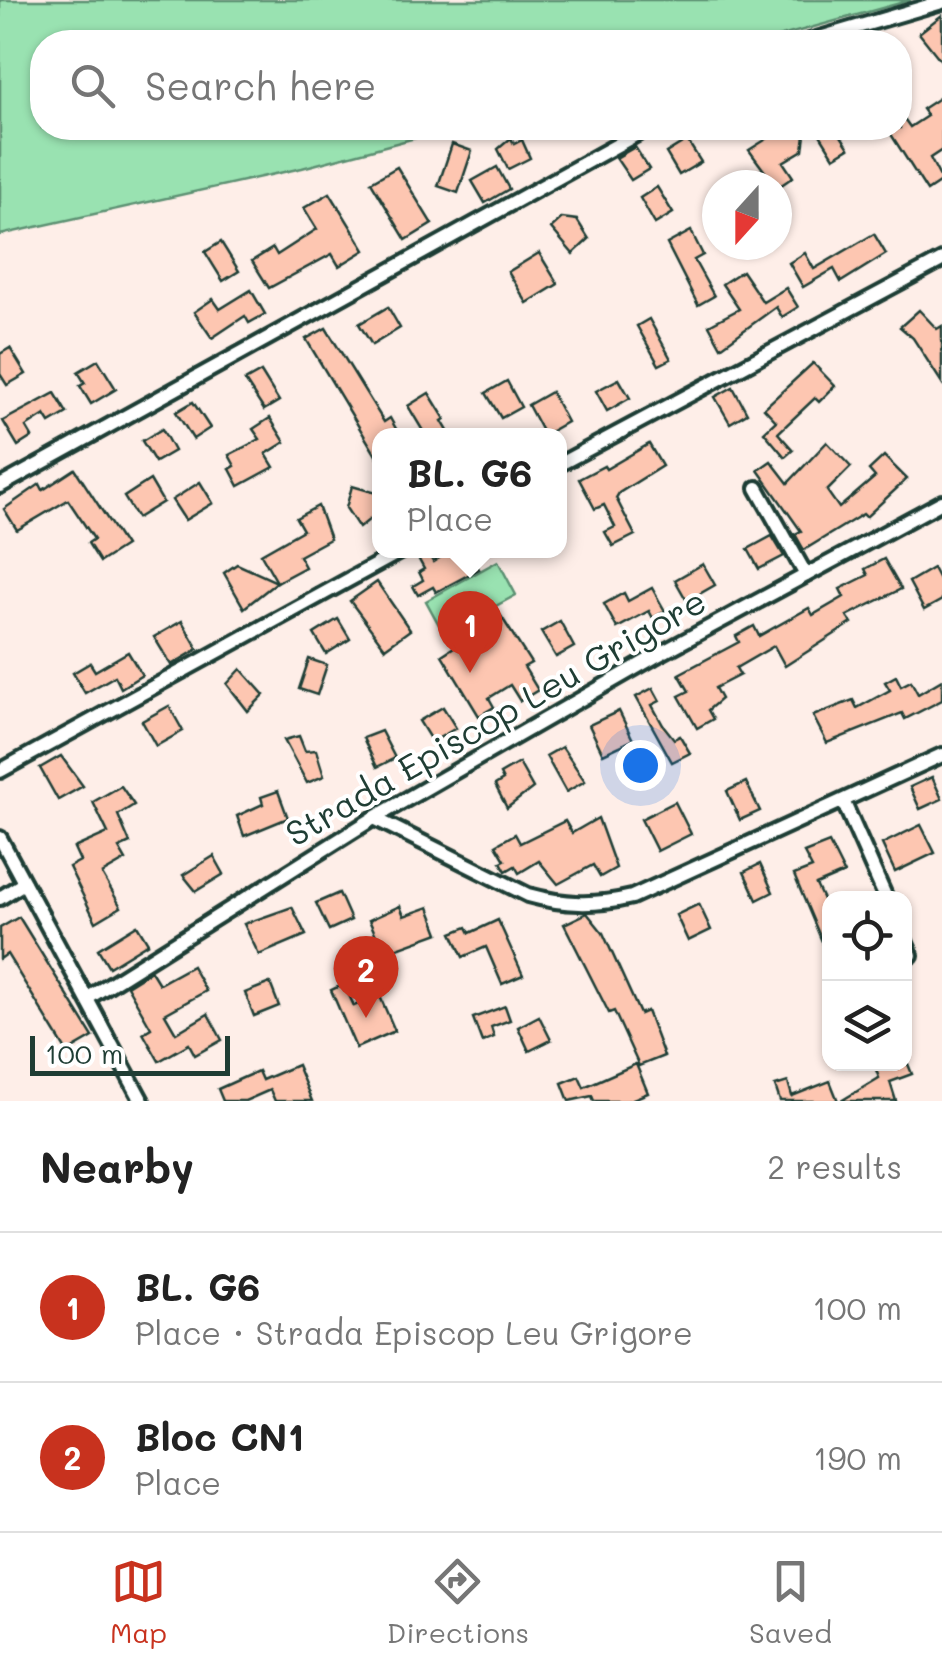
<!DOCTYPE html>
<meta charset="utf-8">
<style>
:root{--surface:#fff;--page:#f2f2f2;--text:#222;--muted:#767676;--line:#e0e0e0;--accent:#c8321e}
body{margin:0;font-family:Mali,sans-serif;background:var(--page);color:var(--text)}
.controls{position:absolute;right:30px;bottom:30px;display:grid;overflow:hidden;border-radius:20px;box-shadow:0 2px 8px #0004}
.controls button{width:90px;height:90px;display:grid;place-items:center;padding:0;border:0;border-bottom:2px solid var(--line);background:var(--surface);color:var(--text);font:50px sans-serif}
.compass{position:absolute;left:702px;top:170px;width:90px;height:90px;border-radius:50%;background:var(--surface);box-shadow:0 2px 8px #0004;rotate:201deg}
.scale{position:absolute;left:30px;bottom:25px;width:200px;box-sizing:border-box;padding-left:10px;border:5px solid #1f3d34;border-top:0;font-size:28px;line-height:35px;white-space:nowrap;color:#1f3d34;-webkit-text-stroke:8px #fff;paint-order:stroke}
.you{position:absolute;left:640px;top:765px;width:35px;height:35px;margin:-25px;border:8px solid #fff;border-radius:50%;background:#1a73e8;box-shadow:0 0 0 15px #1a73e833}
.badge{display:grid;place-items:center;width:65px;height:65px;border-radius:50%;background:var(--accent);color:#fff;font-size:32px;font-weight:700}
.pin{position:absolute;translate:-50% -82px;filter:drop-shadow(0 2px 5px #0008)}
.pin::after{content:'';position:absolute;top:52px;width:35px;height:30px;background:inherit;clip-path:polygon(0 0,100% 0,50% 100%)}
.popup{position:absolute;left:372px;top:428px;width:195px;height:130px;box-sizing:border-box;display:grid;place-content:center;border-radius:20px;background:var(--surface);filter:drop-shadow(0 2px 8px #0005);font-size:32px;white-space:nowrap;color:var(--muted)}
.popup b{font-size:38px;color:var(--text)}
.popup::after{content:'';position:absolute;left:50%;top:100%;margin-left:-20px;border:20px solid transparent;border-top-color:var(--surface)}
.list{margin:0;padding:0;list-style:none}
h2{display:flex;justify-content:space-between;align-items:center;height:130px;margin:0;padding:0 40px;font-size:42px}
h2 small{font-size:32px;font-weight:400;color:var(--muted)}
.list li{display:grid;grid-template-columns:65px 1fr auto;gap:30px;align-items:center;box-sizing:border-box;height:150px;padding:0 40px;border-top:2px solid var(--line)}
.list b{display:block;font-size:38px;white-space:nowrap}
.list p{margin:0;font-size:32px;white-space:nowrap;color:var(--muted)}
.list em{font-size:32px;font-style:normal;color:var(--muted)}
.icon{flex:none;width:55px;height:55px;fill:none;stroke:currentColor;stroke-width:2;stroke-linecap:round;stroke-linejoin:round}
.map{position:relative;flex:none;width:942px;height:1101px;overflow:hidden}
.search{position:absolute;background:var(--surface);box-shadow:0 2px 8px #0004;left:30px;right:30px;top:30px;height:110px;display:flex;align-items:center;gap:25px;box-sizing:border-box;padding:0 35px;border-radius:40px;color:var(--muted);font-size:38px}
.sheet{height:430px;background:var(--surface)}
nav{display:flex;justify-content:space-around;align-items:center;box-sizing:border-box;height:140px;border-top:2px solid var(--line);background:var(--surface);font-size:28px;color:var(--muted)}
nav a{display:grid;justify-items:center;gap:5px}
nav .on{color:var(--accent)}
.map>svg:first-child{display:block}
</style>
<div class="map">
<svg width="942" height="1101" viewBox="0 0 942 1101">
<rect width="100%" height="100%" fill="#feeee8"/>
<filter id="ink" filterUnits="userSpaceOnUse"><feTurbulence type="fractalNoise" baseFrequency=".01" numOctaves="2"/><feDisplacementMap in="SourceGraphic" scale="20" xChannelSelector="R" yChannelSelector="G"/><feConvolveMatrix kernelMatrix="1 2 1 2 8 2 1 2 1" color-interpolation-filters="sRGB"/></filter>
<g filter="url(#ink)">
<g fill="#99e2b1" stroke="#5c9072" stroke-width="2.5">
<polygon points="0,0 911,0 760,42 42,42 42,128 453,128 302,168 0,235"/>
<polygon points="498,561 516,595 444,634 426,601"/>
</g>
<g fill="#fdc6b1" stroke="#1f3d34" stroke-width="2.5">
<polygon points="942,15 942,62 919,33"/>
<polygon points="942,96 942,150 930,158 942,181 927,191 887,128 900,128 900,113 910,127 927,116 922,109"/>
<polygon points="768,128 806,128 803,150 783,162 793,177 777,188 749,150 773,135"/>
<polygon points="816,128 836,128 849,148 834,157"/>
<polygon points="511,138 514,144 522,140 530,158 508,169 498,149"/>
<polygon points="687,140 701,162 679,175 666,153"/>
<polygon points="452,144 472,151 458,193 438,186"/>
<polygon points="635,147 649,169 631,180 616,158"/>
<polygon points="397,167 432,224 406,240 371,182"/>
<polygon points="497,167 509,189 485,203 472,181"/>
<polygon points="657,187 673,213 655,224 640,198"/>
<polygon points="330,193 365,250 339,266 332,254 269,288 252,261 273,248 277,255 317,229 304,208"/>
<polygon points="562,218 577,220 589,239 573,254 551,228"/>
<polygon points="691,231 703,255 694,260 714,296 698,305 667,244"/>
<polygon points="874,234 886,254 841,282 834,269 803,287 789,263 805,253 814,269"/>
<polygon points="221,242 239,271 223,281 205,252"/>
<polygon points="539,253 558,284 527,303 508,272"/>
<polygon points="742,271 763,302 786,288 798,307 782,317 776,307 721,347 709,325 739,309 722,284"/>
<polygon points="251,290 265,314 249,323 245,316 212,338 194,312 213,299 220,309"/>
<polygon points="388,307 400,328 372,345 359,324"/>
<polygon points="919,310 937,329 942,326 942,383 913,338 900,327"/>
<polygon points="649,319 671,359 659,365 637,326"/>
<polygon points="326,328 384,422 390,418 400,436 380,436 380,462 306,339"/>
<polygon points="10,348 26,374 7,385 0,374 0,354"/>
<polygon points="98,360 116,389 91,404 80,386 85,383 78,372"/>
<polygon points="813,363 835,386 819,402 815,398 778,433 793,450 785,457 764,432 776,421 764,408"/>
<polygon points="261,372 279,401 264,410 245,381"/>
<polygon points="619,379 630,398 607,411 596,391"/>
<polygon points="507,381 521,407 501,418 486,393"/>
<polygon points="733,387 747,413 730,423 715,397"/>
<polygon points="551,392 567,422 544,435 528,405"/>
<polygon points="55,393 67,413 50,423 45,415 26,427 32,437 18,446 3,421"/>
<polygon points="429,393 445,419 442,421 451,436 426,436 408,406"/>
<polygon points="193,402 210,428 193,439 176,412"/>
<polygon points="270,418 285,442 266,454 274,467 239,486 230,469 235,466 229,455 260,439 253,429"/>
<polygon points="162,429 174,451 155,462 142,441"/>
<polygon points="827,442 851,467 827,491 839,508 875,477 869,470 884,456 907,479 866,517 863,514 804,550 795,534 801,531 758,470 771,461 788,483"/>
<polygon points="649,444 662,466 619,493 616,498 635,535 613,546 605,532 615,527 604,505 595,509 579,479 604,466 606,469"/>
<polygon points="75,469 125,546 100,562 88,543 94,539 68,500 17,530 4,509 40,484 43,490"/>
<polygon points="150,480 163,502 137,518 124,497"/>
<polygon points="200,482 213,503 185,520 172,500"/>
<polygon points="352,486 380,494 380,511 359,528 346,508"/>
<polygon points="318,506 330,539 299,556 305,567 277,582 261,554 303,530 296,518"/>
<polygon points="772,536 784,556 759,569 748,549"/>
<polygon points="452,550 468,550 479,569 436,592 433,587 418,595 413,586 423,580 419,572 424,569 418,558 428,553 433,562"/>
<polygon points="884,559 901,589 847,616 852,623 785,666 774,646 736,668 740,675 715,688 721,699 708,710 713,719 697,728 679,696 689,691 679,674 739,642 736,636 754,626 759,636 809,608 813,615 844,597 840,589 868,575 865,569"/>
<polygon points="237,564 277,582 244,608 224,573"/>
<polygon points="703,564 715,585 687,601 675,580"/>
<polygon points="933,568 942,585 942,600 924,610 909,582"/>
<polygon points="377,582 410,630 385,648 350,601"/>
<polygon points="652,588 665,611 653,618 649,611 617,628 604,604 624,593 628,601"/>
<polygon points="501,616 531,663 524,667 538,690 520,701 510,685 489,698 494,707 479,716 442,655"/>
<polygon points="338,619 350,639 326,654 314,634"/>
<polygon points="182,621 198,649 171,665 154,637"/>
<polygon points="560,621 574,647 556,657 541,632"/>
<polygon points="128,652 142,675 121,688 115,676 85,693 73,673 90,663 95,671"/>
<polygon points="309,659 327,665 317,695 299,689"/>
<polygon points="241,669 264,695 248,711 227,684"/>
<polygon points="896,676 901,686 911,681 918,694 942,680 942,700 905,719 902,713 827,743 813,716 853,700 857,708 890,690 885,682"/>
<polygon points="653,688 660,701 652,705 663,725 674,739 680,736 690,753 672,762 636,697"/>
<polygon points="169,706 183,731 156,746 142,721"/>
<polygon points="443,707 456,728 432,742 419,721"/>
<polygon points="619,711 633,740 603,754 589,725"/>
<polygon points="381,731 395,758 377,767 363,738"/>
<polygon points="299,736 305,751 316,750 324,776 307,783 284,740"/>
<polygon points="562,747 585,781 566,792 546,756"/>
<polygon points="61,756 83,786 58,800 40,768"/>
<polygon points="519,763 533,788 507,808 495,785 503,780 500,774"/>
<polygon points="932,777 942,799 920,809 910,787"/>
<polygon points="746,782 760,811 740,820 727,791"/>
<polygon points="121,786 134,805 118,815 130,843 119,848 126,860 102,874 121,907 96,922 69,867 80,861 74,848 108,833 93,802"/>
<polygon points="278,791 288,818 244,836 237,816 263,804 261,797"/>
<polygon points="675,802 691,834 657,851 641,819"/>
<polygon points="598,818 616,868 600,877 593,865 558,884 539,861 519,873 515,866 506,871 501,862 505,860 496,845 515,834 520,843 565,821 572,833"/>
<polygon points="921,825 935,853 895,872 882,844"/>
<polygon points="829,843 844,873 816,885 830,914 829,958 794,875 812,868 804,853"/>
<polygon points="214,856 224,874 196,891 183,875"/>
<polygon points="760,864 773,892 757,900 744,872"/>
<polygon points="339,893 351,920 329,930 316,903"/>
<polygon points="699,904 711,930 688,941 676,915"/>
<polygon points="400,906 404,916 429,907 439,933 384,953 369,920"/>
<polygon points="292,907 306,935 259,955 244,924"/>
<polygon points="587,913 603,933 640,1014 647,1011 664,1056 639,1066 614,1011 609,1013 564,924"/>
<polygon points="19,917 93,1037 67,1052 7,954 0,959 0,928"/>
<polygon points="498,920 523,975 502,984 486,947 463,957 452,933 467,927 470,933"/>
<polygon points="137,925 148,943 109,967 98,949"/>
<polygon points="192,966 206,991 165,1014 176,1033 208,1014 222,1040 195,1055 189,1044 159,1061 143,1033 151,1028 127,986 151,971 159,984"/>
<polygon points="270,983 279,1006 254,1016 245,993"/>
<polygon points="344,984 354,1006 379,994 395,1031 356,1048 331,990"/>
<polygon points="505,1006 510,1020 491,1027 494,1037 482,1042 473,1018"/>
<polygon points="539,1016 551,1040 529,1051 518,1027"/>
<polygon points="636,1064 648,1093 628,1101 594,1101 592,1096 569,1101 562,1083 579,1076 584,1087"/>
<polygon points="874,1064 908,1064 912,1074 890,1082 896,1101 841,1101 879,1078"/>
<polygon points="297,1065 312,1101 275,1101 270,1090 245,1101 223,1101 218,1089 258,1071 262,1080"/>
<polygon points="830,1081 838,1101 780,1101 775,1086 788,1082 792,1096"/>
</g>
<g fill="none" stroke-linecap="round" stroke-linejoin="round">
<defs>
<g id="street">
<polyline points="806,42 942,2"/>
<polyline points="560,464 942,260"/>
<polyline points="0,486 648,128"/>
<polyline points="757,488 806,575"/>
<polyline points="0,771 403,550"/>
<polyline points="844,803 886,898"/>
<path d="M 374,818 L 528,895 C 564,905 595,906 632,897 L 942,755"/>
<polyline points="0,838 142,1101"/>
<polyline points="0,898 24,883"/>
<polyline points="904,939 911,955"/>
<polyline points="88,998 374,818 654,657 942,502"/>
</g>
</defs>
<use href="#street" stroke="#1f3d34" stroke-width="20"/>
<use href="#street" stroke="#fff" stroke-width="12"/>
</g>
</g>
<g text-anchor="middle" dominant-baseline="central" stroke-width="8" stroke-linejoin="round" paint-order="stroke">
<g font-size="35" fill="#1f3d34" stroke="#fff">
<text transform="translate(495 716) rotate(-30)">Strada Episcop Leu Grigore</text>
</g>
</g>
</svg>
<div class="controls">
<button><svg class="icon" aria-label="locate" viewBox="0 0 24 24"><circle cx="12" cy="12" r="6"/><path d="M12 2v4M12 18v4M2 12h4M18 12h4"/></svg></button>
<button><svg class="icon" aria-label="layers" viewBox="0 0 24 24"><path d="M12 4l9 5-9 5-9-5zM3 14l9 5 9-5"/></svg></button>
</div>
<svg class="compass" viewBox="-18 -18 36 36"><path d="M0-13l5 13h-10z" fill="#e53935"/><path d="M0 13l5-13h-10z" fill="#767676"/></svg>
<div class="scale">100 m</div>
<div class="you"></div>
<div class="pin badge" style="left:470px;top:673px">1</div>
<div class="popup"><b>BL. G6</b>Place</div>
<div class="pin badge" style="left:366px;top:1018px">2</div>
<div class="search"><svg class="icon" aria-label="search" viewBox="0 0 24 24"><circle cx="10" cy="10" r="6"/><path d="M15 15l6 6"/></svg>Search here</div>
</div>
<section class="sheet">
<h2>Nearby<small>2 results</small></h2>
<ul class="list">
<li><span class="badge">1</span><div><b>BL. G6</b><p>Place · Strada Episcop Leu Grigore</p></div><em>100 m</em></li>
<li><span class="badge">2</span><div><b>Bloc CN1</b><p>Place</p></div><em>190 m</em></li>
</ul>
</section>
<nav>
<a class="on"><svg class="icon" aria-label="map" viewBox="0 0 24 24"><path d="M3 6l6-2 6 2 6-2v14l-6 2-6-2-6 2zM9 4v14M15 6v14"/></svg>Map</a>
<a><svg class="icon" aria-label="directions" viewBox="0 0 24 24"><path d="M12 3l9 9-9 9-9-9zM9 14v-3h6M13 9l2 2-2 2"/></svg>Directions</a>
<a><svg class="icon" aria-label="saved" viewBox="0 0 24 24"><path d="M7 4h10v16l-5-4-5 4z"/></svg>Saved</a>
</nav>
